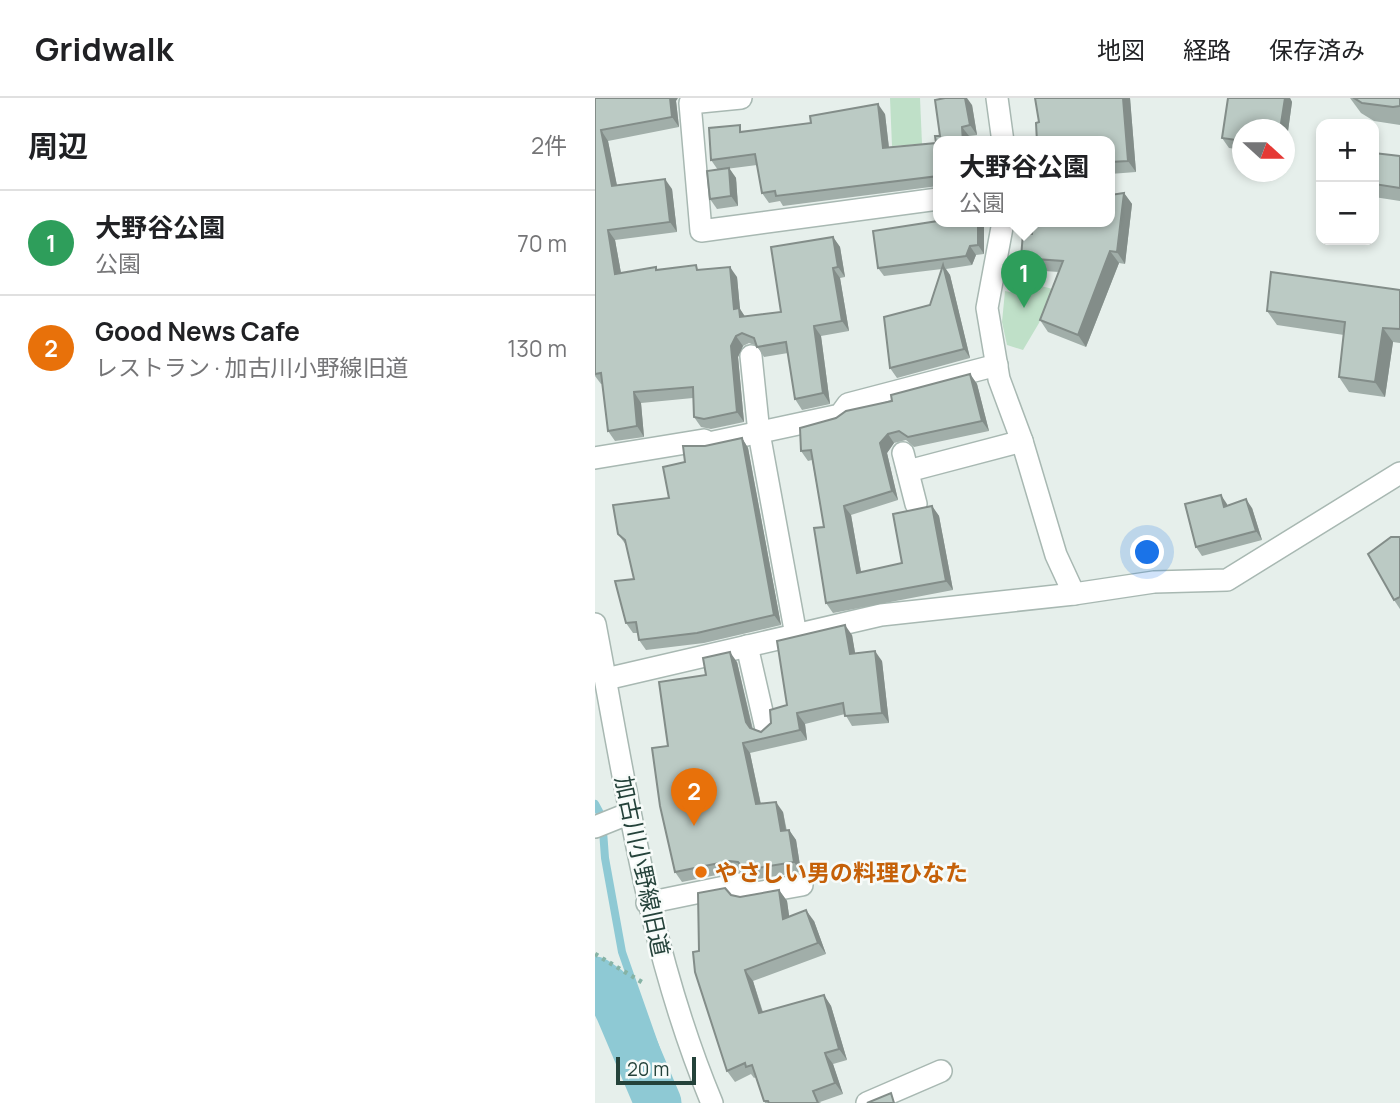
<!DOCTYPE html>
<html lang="ja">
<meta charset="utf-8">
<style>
:root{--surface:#fff;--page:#f6f6f6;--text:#202124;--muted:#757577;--line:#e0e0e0;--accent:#b45309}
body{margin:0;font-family:Manrope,"Noto Sans JP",sans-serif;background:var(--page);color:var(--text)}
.controls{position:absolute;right:21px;top:21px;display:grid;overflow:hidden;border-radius:14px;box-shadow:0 4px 10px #0003}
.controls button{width:63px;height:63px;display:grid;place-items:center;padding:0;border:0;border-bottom:2px solid var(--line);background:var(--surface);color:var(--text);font:35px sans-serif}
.compass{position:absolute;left:637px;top:21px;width:63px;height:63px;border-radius:50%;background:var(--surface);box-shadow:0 4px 10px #0003;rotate:111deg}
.scale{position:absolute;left:21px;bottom:18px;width:80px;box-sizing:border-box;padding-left:7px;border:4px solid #24423a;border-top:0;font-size:19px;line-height:24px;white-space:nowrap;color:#24423a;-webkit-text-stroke:5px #f7fbf9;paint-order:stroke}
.you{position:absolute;left:553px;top:455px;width:24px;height:24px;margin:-18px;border:5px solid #fff;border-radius:50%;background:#1a73e8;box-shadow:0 0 0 10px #1a73e833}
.badge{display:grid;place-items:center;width:46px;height:46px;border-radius:50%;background:var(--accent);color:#fff;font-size:23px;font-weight:700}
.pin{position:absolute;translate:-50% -58px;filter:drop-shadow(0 2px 4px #0008)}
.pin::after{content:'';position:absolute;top:37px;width:24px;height:21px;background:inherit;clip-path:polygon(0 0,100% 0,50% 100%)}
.popup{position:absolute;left:338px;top:38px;width:182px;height:91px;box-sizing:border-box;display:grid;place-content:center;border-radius:14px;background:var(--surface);filter:drop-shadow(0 2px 5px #0005);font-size:23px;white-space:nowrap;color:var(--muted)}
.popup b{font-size:26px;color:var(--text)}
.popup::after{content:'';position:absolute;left:50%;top:100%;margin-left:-14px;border:14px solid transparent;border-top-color:var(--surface)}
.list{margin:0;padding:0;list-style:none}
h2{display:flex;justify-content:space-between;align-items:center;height:91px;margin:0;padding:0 28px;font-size:30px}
h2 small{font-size:23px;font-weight:400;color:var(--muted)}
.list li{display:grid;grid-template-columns:46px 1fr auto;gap:21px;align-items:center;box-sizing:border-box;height:105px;padding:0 28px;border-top:2px solid var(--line)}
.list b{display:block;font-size:26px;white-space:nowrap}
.list p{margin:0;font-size:23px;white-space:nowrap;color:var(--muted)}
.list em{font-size:23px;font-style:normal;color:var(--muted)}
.map{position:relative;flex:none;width:805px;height:1005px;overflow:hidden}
header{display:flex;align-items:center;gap:42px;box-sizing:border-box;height:98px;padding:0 35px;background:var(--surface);border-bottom:2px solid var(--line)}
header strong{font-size:33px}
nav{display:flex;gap:38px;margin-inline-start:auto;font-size:24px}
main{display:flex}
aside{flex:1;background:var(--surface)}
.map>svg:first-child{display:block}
</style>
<header>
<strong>Gridwalk</strong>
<nav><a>地図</a><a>経路</a><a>保存済み</a></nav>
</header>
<main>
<aside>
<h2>周辺<small>2件</small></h2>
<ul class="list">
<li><span class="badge" style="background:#2e9e5b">1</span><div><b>大野谷公園</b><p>公園</p></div><em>70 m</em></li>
<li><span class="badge" style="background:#e8710a">2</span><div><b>Good News Cafe</b><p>レストラン · 加古川小野線旧道</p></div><em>130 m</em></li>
</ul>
</aside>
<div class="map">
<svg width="805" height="1005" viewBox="0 0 805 1005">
<rect width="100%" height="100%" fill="#e6efeb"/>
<g fill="#bfe0c8">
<polygon points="295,0 325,0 327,46 297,48"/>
<polygon points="425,183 458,191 444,225 428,252 412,247 407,224 410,193 420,195"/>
</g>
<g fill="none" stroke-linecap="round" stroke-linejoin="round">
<g stroke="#8ec9d4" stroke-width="8">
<polyline points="0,706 7,719 10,760 27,854 80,1005"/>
<polyline points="0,866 2,866"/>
<polyline points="0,876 20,890 71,1005"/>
</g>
<polyline stroke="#8ec9d4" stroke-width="47" points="0,882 13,891 24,913 63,1005"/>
<defs>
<g id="minor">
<polyline points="146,0 95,5 106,133 343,101"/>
<polyline points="402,0 408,44"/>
<polyline points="408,124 392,210 404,281 427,343 461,457 479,496"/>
<polyline points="156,258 164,335 201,537"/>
<polyline points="308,355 321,406"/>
<polyline points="0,360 109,342 114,345 245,317 253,306 402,267"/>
<polyline points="313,373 427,343"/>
<path d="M 0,526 C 31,688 53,852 117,1005"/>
<polyline points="152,548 171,631"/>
<polyline points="11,581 286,517 479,496 559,484 632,482 805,375"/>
<polyline points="0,729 35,715"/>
<polyline points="52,805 144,786 150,797 207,787"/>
<polyline points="272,1005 346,973"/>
</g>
</defs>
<use href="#minor" stroke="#a8b8b2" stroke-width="24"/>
<polyline stroke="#86b3a5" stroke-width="4.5" stroke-dasharray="3.5 5" stroke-linecap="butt" points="0,856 50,886"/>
<use href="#minor" stroke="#fff" stroke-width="21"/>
</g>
<g fill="#a1aea9">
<polygon points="0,0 81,3 84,29 13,43 22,87 77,91 82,134 20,142 26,175 63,172 105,172 142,179 145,211 150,219 186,214 238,139 245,149 250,179 245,180 254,233 226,238 235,306 207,312 200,301 193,255 169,259 162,248 154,245 148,248 143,259 149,324 116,331 106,329 99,319 98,300 46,305 49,339 20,343 13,333 7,286 6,286 0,278"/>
<polygon points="440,0 535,0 541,74 515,76 515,44 444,24"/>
<polygon points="633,0 695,0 697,4 690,55 690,32 648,32 648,52 634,50 627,40"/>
<polygon points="755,0 805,0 805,27 779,23 766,15"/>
<polygon points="377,7 382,37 374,38 374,44 343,44 343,88 188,108 185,103 174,105 167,95 162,67 123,72 116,62 149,34 290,16 294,49 341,45 345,38"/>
<polygon points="779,55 805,58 805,103 779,99"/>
<polygon points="134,70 141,80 143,108 122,111 115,101"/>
<polygon points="529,95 537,106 530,166 524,165 491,249 453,234 445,222 464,174 434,172 426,160 437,136"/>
<polygon points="343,124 388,124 389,126 389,156 381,157 377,167 351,171 355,177 375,260 302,280 295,270 335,207 347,171 289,178 283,170"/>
<polygon points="805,192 805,245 798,244 790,299 754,294 744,279 749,237 682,227 672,213"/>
<polygon points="375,276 382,286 394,333 319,349 311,342 299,345 292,355 303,402 256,417 266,474 307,465 337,408 344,418 358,492 238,515 231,505 229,429 217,362 213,363 206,353 241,320"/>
<polygon points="147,340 153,350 186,527 109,545 51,552 44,542 43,535 38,535 31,525 39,481 31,447 23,436 74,400 110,348"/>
<polygon points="626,397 632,408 657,410 667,442 607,458 601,449"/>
<polygon points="805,439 805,511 799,502"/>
<polygon points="257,537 260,555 287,563 294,625 257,628 250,616 210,626 212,642 155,655 166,706 188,714 192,733 194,732 201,742 206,774 157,782 150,775 141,773 87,784 80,774 73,648 111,577 142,564 158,631 166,634 176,625"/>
<polygon points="184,792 192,803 194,818 219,823 231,856 158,883 168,914 229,897 236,908 252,962 238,966 248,996 225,1004 226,1005 170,1005 161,979 159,980 156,976 140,984 132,973 104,853 136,797 145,799"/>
</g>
<g fill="#838d89">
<polygon points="75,0 83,0 81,3 84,29 77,19"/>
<polygon points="370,0 372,0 377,7 382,37 375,27"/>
<polygon points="528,0 535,0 541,74 533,63"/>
<polygon points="690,0 695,0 697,4 690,55 690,32 685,32"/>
<polygon points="283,6 290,16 295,60 288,50"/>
<polygon points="367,29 374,38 374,44 368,44"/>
<polygon points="6,32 13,43 24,98 17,88"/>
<polygon points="134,70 141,80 143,108 136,98"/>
<polygon points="70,81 77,91 82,134 75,124"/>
<polygon points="529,95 537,106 530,166 522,154"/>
<polygon points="383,124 388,124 389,126 389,156 383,147"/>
<polygon points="13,132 20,142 28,186 20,176"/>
<polygon points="238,139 245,149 250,179 243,169"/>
<polygon points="375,148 381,157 377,167 371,158"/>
<polygon points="515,153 524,165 491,249 483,237"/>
<polygon points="348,167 355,177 375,260 369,251"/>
<polygon points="135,169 142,179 145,211 151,220 152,229 139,211"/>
<polygon points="238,170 245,180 254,233 247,223"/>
<polygon points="219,228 226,238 235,306 228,295"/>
<polygon points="788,230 798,244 790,299 780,284"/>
<polygon points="141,238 148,248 143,259 149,324 142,314 136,248"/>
<polygon points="375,276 382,286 394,333 387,323"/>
<polygon points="39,294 46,305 49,339 42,328"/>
<polygon points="293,336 299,345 292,355 303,402 297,393 285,345"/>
<polygon points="147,340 153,350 186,527 179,517"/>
<polygon points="626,397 632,406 635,418 629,409"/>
<polygon points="651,401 657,410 667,442 661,433"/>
<polygon points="249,408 256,417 268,485 262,475"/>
<polygon points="337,408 344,418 358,492 351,483"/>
<polygon points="250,527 257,537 262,566 255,556"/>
<polygon points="280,553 287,563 294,625 287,615"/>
<polygon points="135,554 142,564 158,634 162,640 151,624"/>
<polygon points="202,615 210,626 212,642 205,632"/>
<polygon points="148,645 155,655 168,717 161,706"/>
<polygon points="181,704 188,714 193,744 186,733"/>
<polygon points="194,732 201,742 206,774 199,764"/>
<polygon points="184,792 192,803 196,831 188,821"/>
<polygon points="211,812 219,823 231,856 223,845"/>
<polygon points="150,872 158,883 171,926 164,915"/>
<polygon points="229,897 236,908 252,962 244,951"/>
<polygon points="230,955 238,966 248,996 240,985"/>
</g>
<g fill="#bbcac4" stroke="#838d89" stroke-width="2">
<polygon points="0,0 75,0 77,19 6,32 17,88 70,81 75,124 13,132 20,176 61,169 61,172 101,167 102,172 135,169 139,211 144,210 145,219 186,214 176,149 238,139 243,169 238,170 247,223 219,228 228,295 200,301 191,244 162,249 159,240 147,235 141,238 136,248 142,314 109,321 99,319 98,289 39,294 42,328 13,333 6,275 0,276"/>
<polygon points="350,0 370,0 375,27 367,29 368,44 343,44 343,78 181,98 180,93 167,95 160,56 116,62 114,30 145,27 145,34 216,25 215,18 283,6 288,50 341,45 340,38 345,38 340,2"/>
<polygon points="440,0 528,0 533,63 515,64 515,44 442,44 441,25 444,24"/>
<polygon points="633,0 690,0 685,32 648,32 648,43 627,40"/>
<polygon points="759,0 805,0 805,8 798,9 767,5"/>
<polygon points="779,55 805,58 805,90 779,86"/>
<polygon points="134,70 136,98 115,101 112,73"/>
<polygon points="529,95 522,154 515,153 483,237 445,222 468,163 426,160 428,135 437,136 438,124 515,124 515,97"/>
<polygon points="343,123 343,124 383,124 383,147 375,148 371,158 283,170 278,133"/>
<polygon points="348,167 369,251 295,270 289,219 335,207"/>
<polygon points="676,174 805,192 805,231 788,230 780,284 744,279 750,224 672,213"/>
<polygon points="375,276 387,323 313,339 304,333 293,336 285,345 297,393 249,408 262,475 307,465 298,416 337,408 351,483 231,505 219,430 229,429 216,352 206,353 205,330 241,320 251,313 297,303 296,297"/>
<polygon points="147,340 179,517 102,535 44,542 41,524 31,525 20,483 39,481 30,442 23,436 18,407 74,400 68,369 90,364 88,348 110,348"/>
<polygon points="626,397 629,409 651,401 661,433 601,449 590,406"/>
<polygon points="796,439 805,439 805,499 799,502 773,456"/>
<polygon points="250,527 255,556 280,553 287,615 250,618 248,605 202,615 205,632 148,645 161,706 181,704 186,733 194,732 199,764 150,772 143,764 134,763 80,774 65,708 57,650 73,648 64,584 111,577 108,560 135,554 151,624 155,630 166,634 176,625 175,612 192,607 182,543"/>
<polygon points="130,790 136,797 145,799 184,792 188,821 211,812 223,845 150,872 164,915 229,897 244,951 230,955 240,985 218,993 223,1005 174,1005 173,1003 169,1003 157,967 151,969 150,965 132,973 100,874 98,854 104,853 103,795"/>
<polygon points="296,995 299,1005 272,1005"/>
</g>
<circle fill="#e8710a" stroke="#f7fbf9" stroke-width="2.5" cx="106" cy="774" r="7"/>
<g text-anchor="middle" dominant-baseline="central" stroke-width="5" stroke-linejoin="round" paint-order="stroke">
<g font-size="23" fill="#24423a" stroke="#f7fbf9">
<text transform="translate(48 768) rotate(78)">加古川小野線旧道</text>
</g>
<g font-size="23" font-weight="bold" fill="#c56008" stroke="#f7fbf9" text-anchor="start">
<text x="120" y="774">やさしい男の料理ひなた</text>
</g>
</g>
</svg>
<div class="controls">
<button>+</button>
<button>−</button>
</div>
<svg class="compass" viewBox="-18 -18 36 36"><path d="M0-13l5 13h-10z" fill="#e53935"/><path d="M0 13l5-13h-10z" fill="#757577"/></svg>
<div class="scale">20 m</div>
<div class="you"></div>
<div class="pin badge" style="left:429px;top:210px;background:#2e9e5b">1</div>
<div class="popup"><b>大野谷公園</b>公園</div>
<div class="pin badge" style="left:99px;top:728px;background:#e8710a">2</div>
</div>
</main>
